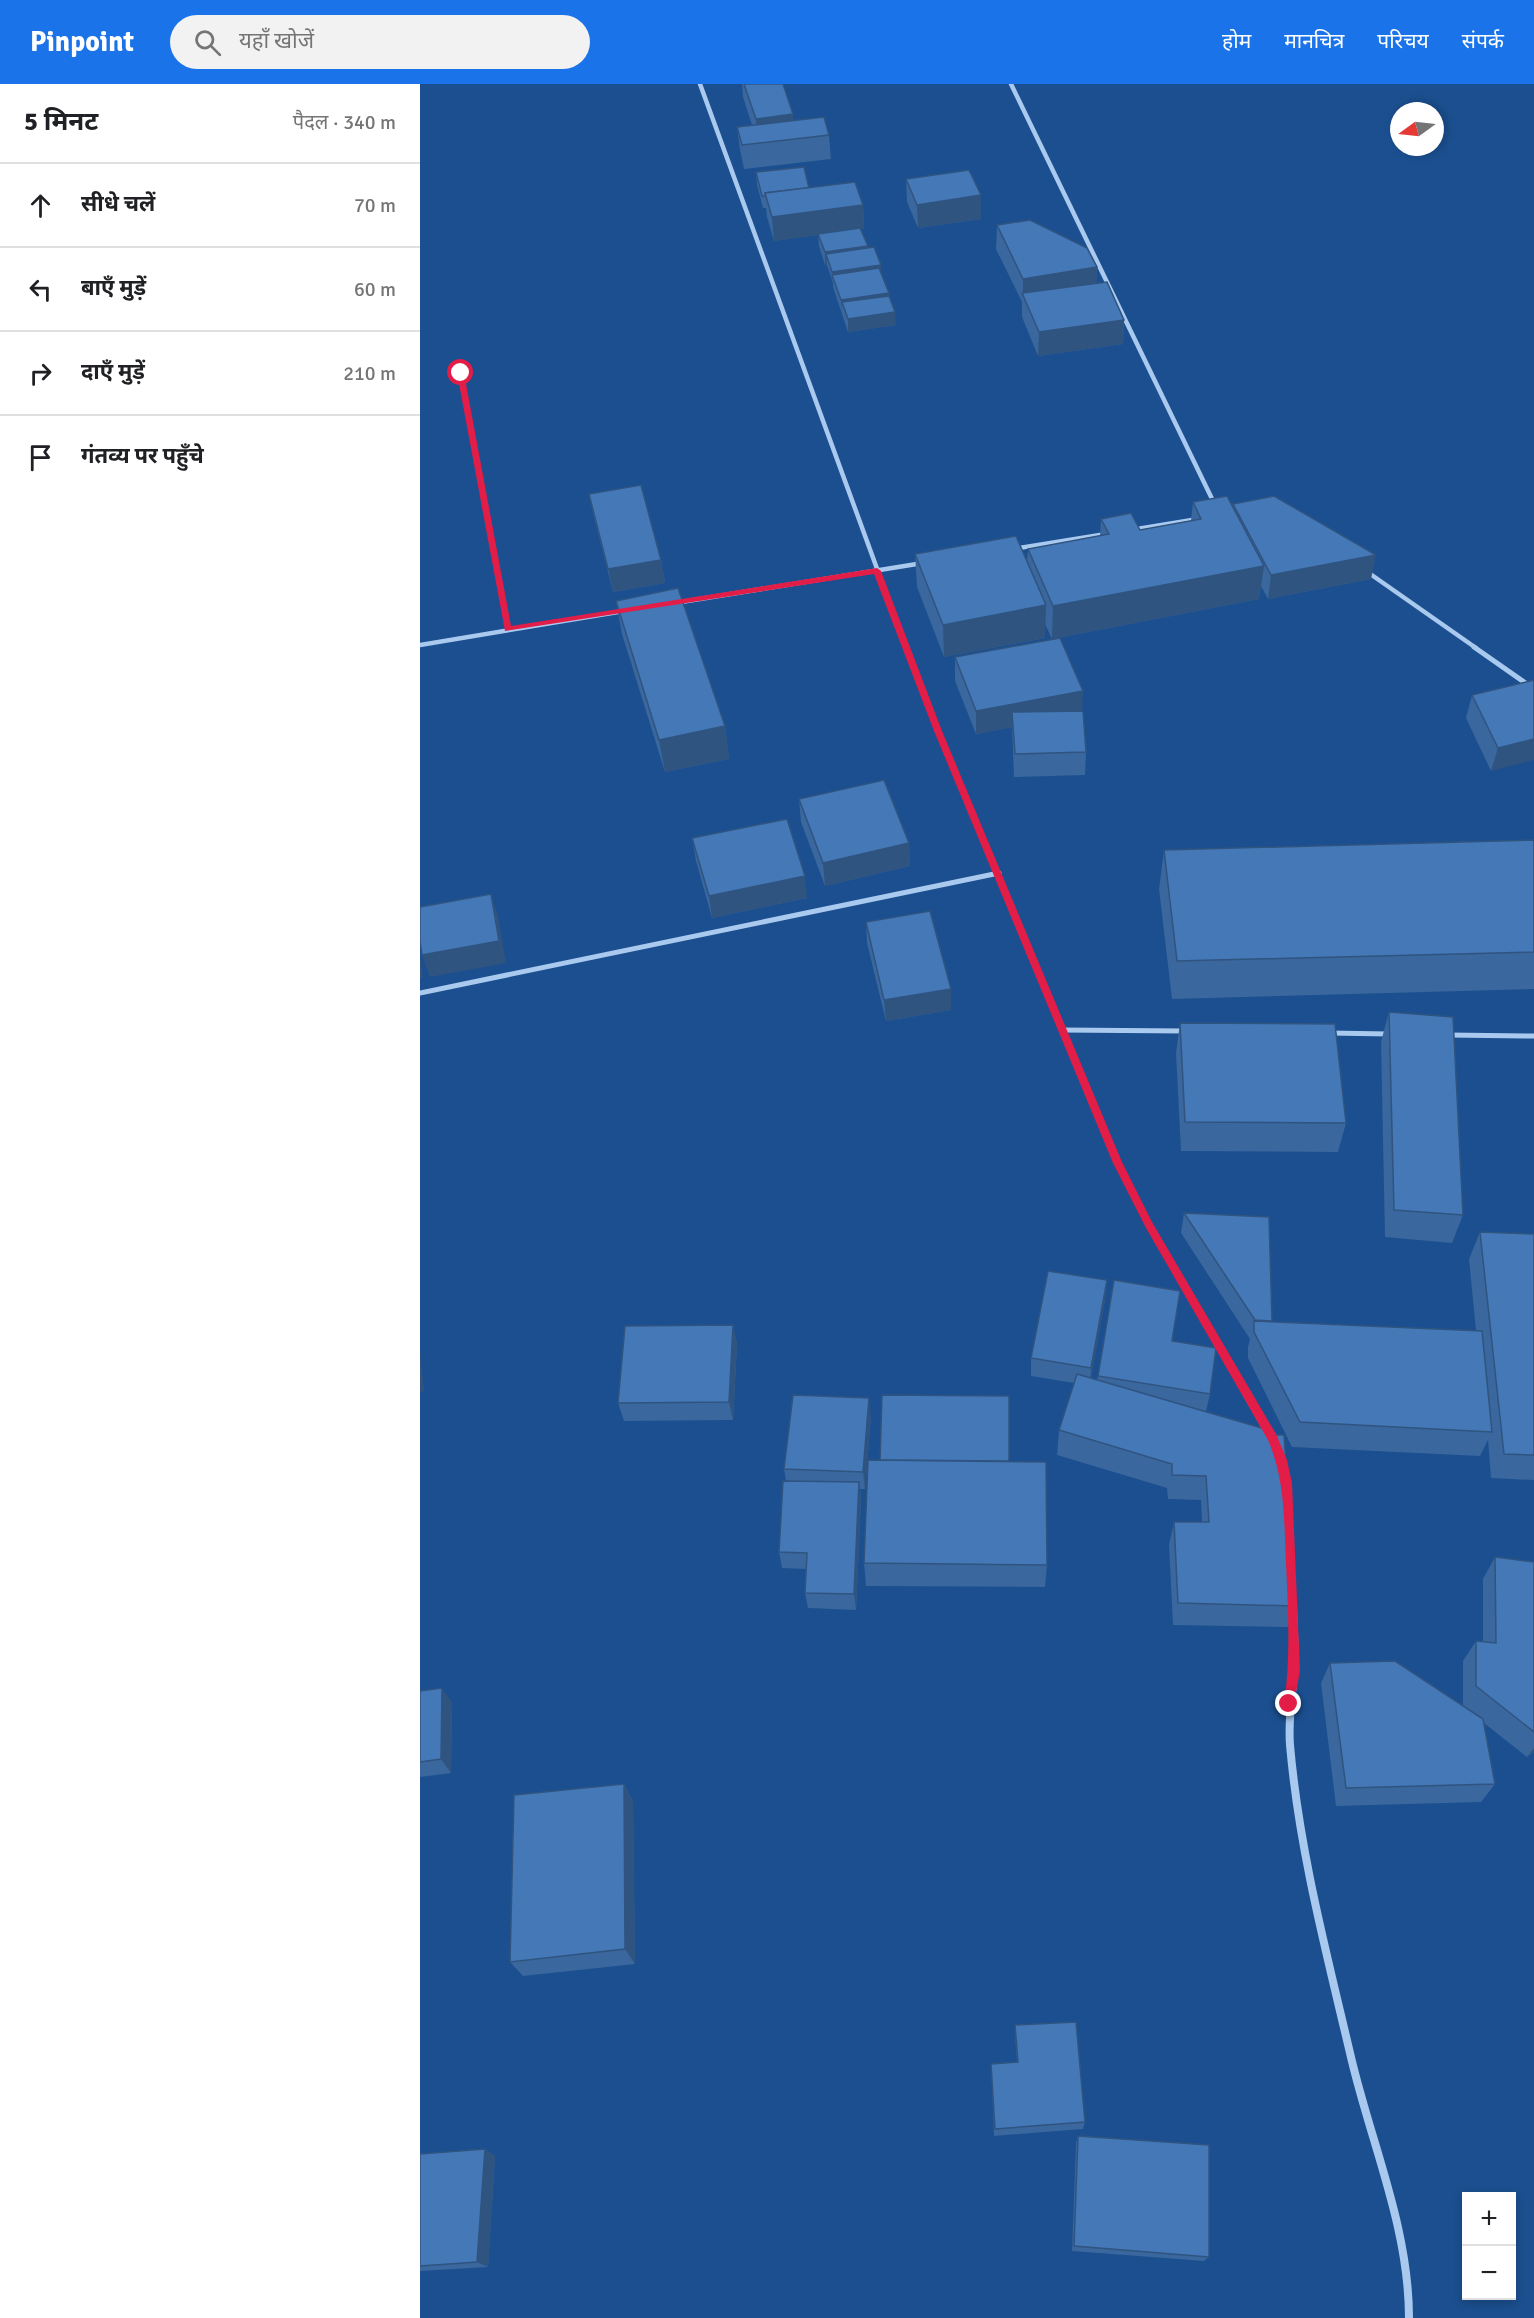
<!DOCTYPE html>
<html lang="hi">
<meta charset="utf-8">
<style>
:root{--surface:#fff;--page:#f2f2f2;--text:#202124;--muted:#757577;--line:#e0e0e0;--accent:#1a73e8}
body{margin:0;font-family:Signika,"Noto Sans Devanagari",sans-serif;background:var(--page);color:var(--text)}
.controls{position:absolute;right:18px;bottom:18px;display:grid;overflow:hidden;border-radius:0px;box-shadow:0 3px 9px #0003}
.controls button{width:54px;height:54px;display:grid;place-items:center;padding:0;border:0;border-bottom:2px solid var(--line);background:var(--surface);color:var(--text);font:30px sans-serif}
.compass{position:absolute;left:970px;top:18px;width:54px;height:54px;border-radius:50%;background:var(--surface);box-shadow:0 3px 9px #0003;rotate:255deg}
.stop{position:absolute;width:18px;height:18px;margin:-14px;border:4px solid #e11d48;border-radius:50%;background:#fff}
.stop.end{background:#e11d48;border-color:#fff;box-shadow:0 2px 6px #0008}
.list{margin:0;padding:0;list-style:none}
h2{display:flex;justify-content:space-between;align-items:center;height:78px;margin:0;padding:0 24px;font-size:26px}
h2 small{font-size:20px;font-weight:400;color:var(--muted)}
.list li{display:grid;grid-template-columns:39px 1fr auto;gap:18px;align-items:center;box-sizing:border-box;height:84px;padding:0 24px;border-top:2px solid var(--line)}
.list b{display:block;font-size:22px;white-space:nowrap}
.list em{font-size:20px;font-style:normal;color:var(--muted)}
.icon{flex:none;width:33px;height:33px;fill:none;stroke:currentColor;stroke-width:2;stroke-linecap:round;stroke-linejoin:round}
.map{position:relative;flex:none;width:1114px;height:2234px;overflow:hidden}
header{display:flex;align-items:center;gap:36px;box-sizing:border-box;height:84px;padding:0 30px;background:var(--accent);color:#fff}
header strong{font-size:28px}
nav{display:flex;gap:33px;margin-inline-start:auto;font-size:21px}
.search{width:420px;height:54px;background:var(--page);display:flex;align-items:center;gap:15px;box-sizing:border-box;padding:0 21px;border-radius:33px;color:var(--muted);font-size:22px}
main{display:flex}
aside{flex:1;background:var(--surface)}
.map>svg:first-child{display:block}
</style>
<header>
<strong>Pinpoint</strong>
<div class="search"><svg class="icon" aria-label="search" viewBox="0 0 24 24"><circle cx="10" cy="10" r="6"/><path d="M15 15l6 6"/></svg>यहाँ खोजें</div>
<nav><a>होम</a><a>मानचित्र</a><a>परिचय</a><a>संपर्क</a></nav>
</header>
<main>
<aside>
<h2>5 मिनट<small>पैदल · 340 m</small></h2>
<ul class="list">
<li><svg class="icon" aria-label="ahead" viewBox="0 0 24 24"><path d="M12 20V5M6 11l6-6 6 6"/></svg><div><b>सीधे चलें</b></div><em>70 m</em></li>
<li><svg class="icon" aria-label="left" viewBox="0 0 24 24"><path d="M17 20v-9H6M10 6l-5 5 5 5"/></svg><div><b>बाएँ मुड़ें</b></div><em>60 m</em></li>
<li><svg class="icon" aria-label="right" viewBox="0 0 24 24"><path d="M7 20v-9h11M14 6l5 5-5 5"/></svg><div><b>दाएँ मुड़ें</b></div><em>210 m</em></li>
<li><svg class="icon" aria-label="arrive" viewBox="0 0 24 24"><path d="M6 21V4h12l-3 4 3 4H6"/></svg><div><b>गंतव्य पर पहुँचे</b></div></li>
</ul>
</aside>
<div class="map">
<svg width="1114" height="2234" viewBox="0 0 1114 2234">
<rect width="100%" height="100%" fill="#1b4f8f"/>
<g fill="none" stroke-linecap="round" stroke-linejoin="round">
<polyline stroke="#a9c9ee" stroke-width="3" points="41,289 88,545"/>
<g stroke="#a9c9ee" stroke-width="4.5">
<polyline points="280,0 486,564"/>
<polyline points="591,0 795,421"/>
<polyline points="711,446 778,435"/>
<polyline points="593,465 686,450"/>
<polyline points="946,487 1056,564"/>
<polyline points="255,519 503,479"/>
<polyline points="0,561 204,527"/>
</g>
<g stroke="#a9c9ee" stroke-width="5">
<polyline points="486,563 518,647 698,1079 729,1141 817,1293"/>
<polyline points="1054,563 1114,605"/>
<polyline points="0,909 579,789"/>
<polyline points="642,946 765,947"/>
<polyline points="908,949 969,950"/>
<polyline points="1028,951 1114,952"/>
</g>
<g stroke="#a9c9ee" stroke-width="8">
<polyline points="816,1291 853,1356"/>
<polyline points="865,1391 868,1420"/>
<path d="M 873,1520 C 873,1542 876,1566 874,1588 C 872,1613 868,1636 870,1661 C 879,1765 906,1867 930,1969 C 950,2057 989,2142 989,2234"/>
</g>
</g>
<g fill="#3a679d">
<polygon points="322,0 363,0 373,37 409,51 411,75 324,85 320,66 317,43 332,41 323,13"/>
<polygon points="336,88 389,104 443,121 444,145 441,145 448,164 461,188 469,212 476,241 428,248 413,203 413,199 407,181 405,181 399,162 398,151 354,157 347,133 346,124 343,124 337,101"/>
<polygon points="486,95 561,135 498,144 487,118"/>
<polygon points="577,141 677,183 676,199 704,236 703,260 618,272 602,233 602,218 576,165"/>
<polygon points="169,410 241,476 245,499 193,508 174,433"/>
<polygon points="773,418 812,422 813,420 951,495 848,515 841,502 839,515 632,555 625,540 625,554 524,573 497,503 495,470 607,478 608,465 680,452 681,435 720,446 771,437"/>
<polygon points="196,517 305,642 309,675 245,688 202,550"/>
<polygon points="535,573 662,627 666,668 665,691 594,693 592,643 556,650 535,597"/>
<polygon points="1114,596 1071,687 1046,634 1052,611"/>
<polygon points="379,715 489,759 490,782 405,802 381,738"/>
<polygon points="272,754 387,814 292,834 276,777"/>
<polygon points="1114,756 1114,905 752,915 739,805 744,766"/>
<polygon points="446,838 531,926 466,937 447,859"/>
<polygon points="969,928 1043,1131 1032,1159 965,1153 961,958"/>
<polygon points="760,939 926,1039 918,1068 761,1067 756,969"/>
<polygon points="764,1129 852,1238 1056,1247 1049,1175 1060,1148 1114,1150 1114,1396 1071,1394 1068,1356 1060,1372 872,1363 828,1274 828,1263 830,1255 761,1149"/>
<polygon points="687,1196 685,1215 671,1294 677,1296 694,1196 752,1257 790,1310 786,1327 875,1522 868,1543 753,1541 749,1461 754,1438 782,1438 781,1416 748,1415 747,1404 637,1371 639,1346 654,1299 611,1292 611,1274"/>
<polygon points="313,1241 317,1260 313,1336 204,1337 198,1319"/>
<polygon points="451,1332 445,1405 440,1405 441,1415 436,1526 388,1524 385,1509 386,1485 362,1484 359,1468 366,1397 364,1385"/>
<polygon points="589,1377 627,1481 625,1503 446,1502 444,1479"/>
<polygon points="1075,1473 1114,1478 1114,1668 1107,1673 1064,1639 1075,1700 1061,1718 916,1722 901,1599 910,1579 1043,1622 1043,1577 1056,1557 1063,1557 1063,1495"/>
<polygon points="0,1607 32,1618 31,1689 0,1693"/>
<polygon points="204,1700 213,1718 215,1880 103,1892 90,1878"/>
<polygon points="595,1941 665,2038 663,2045 574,2052 571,1980 597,1978 595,1950"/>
<polygon points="658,2052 789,2173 784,2177 652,2167 656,2059"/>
<polygon points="65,2065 75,2072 68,2183 0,2187 0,2070"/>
</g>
<g fill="#305480">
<polygon points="373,30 375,54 338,59 336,35"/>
<polygon points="561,111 561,135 498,144 497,121"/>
<polygon points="443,121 444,145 354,157 352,133"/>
<polygon points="448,162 449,175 406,170 407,181 405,181 405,168"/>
<polygon points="461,181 461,193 413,192 412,188"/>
<polygon points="677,183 676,207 603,210 603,195"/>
<polygon points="469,209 470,221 422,218 422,229 421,216"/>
<polygon points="475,228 476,241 428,248 428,235"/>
<polygon points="704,236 703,260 618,272 619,248"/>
<polygon points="956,471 951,495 848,515 851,491"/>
<polygon points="241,476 245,499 193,508 188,485"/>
<polygon points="844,482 839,515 632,555 633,522"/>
<polygon points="626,521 625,554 524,573 523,541"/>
<polygon points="663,607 662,630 592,628 592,643 556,650 556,627"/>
<polygon points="305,642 309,675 245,688 239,656"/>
<polygon points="1114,655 1114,676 1071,687 1078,664"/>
<polygon points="489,759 490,782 405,802 403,779"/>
<polygon points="385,792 387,814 292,834 289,812"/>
<polygon points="71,810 78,832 86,879 10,893 2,871"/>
<polygon points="0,873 3,894 0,895"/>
<polygon points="531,905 531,926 466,937 464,916"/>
<polygon points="687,1196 685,1215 670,1302 671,1284"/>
<polygon points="313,1241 317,1260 313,1336 309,1318"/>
<polygon points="0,1268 4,1307 0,1308"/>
<polygon points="449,1314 451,1332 445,1405 443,1388"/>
<polygon points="439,1398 441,1415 436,1526 434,1510"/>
<polygon points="22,1604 32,1618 31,1689 21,1675"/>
<polygon points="1114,1664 1114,1668 1107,1673"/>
<polygon points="204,1700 213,1718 215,1880 205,1865"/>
<polygon points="65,2065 75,2072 68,2183 57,2178"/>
</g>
<g fill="#4478b7" stroke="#305480" stroke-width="1.5">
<polygon points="324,0 363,0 373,30 336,35"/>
<polygon points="404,33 409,51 322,61 317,43"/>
<polygon points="384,83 389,104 345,109 346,112 342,112 336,88"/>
<polygon points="549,86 561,111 497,121 486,95"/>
<polygon points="435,98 443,121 352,133 345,109"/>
<polygon points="610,136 667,164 677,183 603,195 577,141"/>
<polygon points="440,144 448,162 405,168 398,150"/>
<polygon points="454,163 461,181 412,188 406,170"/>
<polygon points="459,184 469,209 421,216 412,191"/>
<polygon points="687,198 704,236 619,248 602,209"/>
<polygon points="469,212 475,228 428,235 422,218"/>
<polygon points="221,401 241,476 188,485 169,410"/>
<polygon points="807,412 844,482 633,522 608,465 689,450 681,435 711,429 720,446 781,435 773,418"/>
<polygon points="854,412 956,471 851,491 813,420"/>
<polygon points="596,452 626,521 523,541 495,470"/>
<polygon points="258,504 305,642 239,656 196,517"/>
<polygon points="640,554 663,607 556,627 535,573"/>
<polygon points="1114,596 1114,655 1078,664 1052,611"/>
<polygon points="663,627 666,668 595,670 592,628"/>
<polygon points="464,696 489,759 403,779 379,715"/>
<polygon points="367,735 385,792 289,812 272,754"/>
<polygon points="1114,756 1114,868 757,877 744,766"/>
<polygon points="71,810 79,857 2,871 0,857 0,823"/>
<polygon points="510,827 531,905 464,916 446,838"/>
<polygon points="969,928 1033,933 1043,1131 974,1126"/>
<polygon points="760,939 915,940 926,1039 765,1038"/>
<polygon points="764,1129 849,1133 852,1237 835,1236"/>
<polygon points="1060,1148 1114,1150 1114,1371 1084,1370"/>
<polygon points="628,1187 687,1196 671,1284 611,1274"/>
<polygon points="694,1196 760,1207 752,1257 796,1264 790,1310 678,1292"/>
<polygon points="834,1237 1062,1247 1072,1348 880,1338 834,1248"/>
<polygon points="313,1241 309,1318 198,1319 205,1242"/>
<polygon points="657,1290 845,1345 848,1351 864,1351 875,1522 758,1519 754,1438 789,1438 786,1392 752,1391 752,1380 639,1346"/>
<polygon points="373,1311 449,1314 443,1388 364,1385"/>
<polygon points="462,1311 589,1312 589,1377 460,1376"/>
<polygon points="448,1376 626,1378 627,1481 444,1479"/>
<polygon points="363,1397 439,1398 434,1510 385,1509 387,1469 359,1468"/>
<polygon points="1075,1473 1114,1478 1114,1648 1056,1602 1056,1557 1076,1559"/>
<polygon points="975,1577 1063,1635 1075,1700 926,1704 910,1579"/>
<polygon points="22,1604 21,1675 0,1678 0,1607"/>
<polygon points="204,1700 205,1865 90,1878 94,1711"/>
<polygon points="656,1938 665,2038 575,2045 571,1980 598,1978 595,1941"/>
<polygon points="658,2052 789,2061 789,2173 654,2162"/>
<polygon points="65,2065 57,2178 0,2182 0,2070"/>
</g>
<path fill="#e11d48" d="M 41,287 L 44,289 L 91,542 L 457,484 L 461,487 L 522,647 L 702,1078 L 732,1138 L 856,1350 L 867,1376 L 872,1399 L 880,1587 L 873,1624 L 865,1624 L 864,1620 C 871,1572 868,1525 866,1478 C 864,1435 865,1395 848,1356 L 726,1144 L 693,1079 L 514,647 L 454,490 L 85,547 L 37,289 Z"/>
</svg>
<div class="controls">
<button>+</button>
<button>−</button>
</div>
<svg class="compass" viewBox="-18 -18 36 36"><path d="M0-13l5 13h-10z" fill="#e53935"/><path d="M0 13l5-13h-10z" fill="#757577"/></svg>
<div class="stop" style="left:41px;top:289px"></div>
<div class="stop end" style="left:869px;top:1620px"></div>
</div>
</main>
